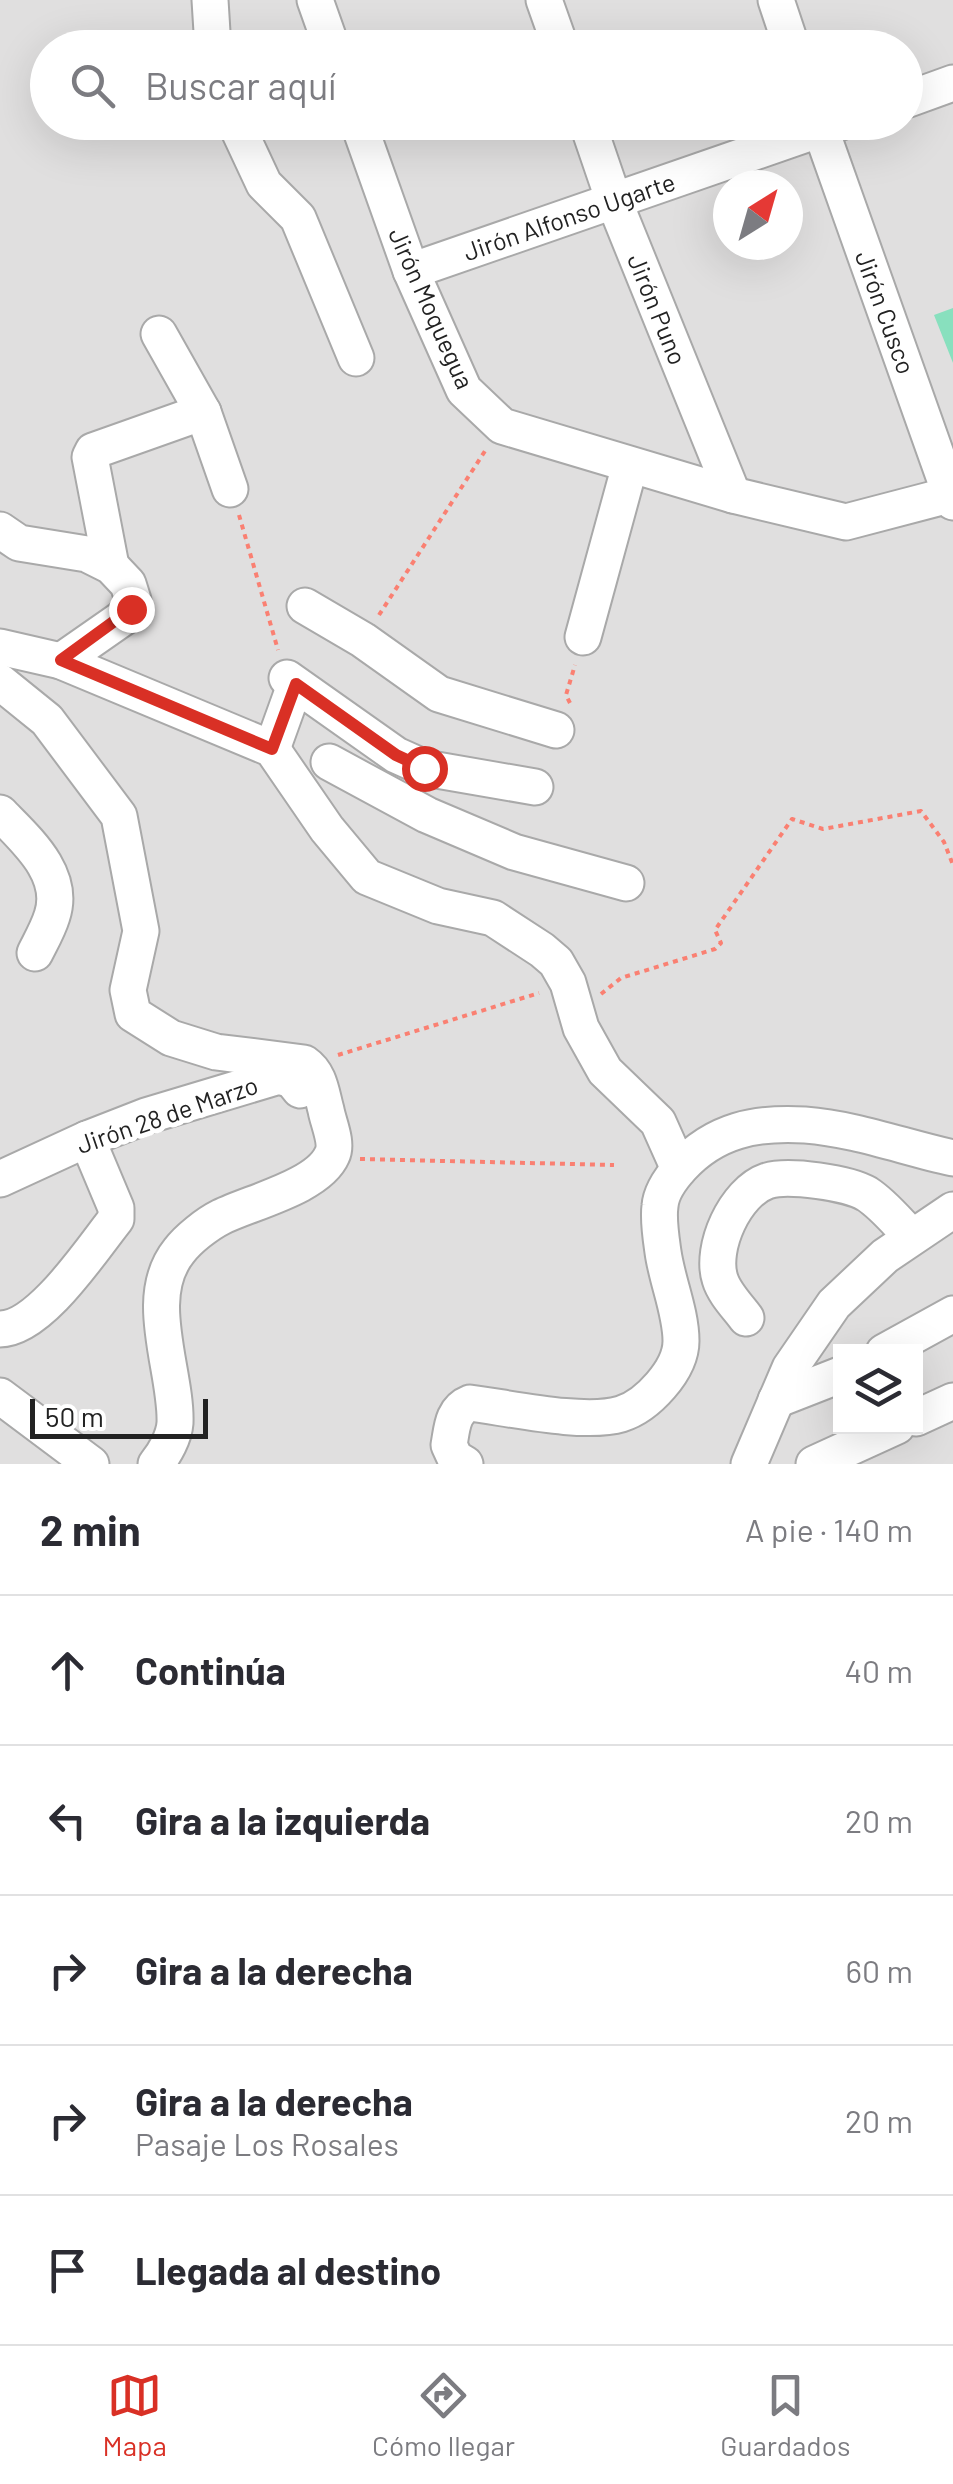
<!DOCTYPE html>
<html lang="es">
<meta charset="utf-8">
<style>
:root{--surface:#fff;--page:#f7f7f7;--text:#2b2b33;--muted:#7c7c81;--line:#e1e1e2;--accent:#d93025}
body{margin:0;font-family:Barlow,sans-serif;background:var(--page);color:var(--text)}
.controls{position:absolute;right:30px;bottom:30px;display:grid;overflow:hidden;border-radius:0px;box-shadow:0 10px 40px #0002}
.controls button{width:90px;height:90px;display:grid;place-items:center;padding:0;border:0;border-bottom:2px solid var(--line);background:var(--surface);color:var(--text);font:50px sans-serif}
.compass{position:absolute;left:713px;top:170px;width:90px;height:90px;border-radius:50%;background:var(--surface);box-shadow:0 10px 40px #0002;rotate:37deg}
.scale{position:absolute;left:30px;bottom:25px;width:178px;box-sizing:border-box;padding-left:10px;border:5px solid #222;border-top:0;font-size:28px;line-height:35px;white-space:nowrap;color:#222;-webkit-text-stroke:8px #fff;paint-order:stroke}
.stop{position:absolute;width:30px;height:30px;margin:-22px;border:8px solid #d93025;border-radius:50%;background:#fff}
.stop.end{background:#d93025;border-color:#fff;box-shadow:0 2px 10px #0008}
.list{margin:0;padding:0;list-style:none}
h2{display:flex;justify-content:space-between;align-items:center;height:130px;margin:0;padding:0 40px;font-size:42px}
h2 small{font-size:32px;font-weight:400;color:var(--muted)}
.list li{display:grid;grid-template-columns:65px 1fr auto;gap:30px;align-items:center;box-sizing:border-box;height:150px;padding:0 40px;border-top:2px solid var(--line)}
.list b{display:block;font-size:38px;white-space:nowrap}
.list p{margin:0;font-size:32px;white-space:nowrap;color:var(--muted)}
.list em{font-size:32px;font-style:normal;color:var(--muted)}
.icon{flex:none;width:55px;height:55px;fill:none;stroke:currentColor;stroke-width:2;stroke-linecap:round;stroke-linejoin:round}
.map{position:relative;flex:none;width:953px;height:1464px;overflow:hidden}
.search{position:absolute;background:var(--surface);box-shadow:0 10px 40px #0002;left:30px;right:30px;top:30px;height:110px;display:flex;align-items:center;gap:25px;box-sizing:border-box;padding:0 35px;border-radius:55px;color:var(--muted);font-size:38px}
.sheet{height:880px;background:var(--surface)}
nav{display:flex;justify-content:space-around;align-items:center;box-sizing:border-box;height:140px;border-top:2px solid var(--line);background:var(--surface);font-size:28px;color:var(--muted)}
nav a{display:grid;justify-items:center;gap:5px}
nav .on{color:var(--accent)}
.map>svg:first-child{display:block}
</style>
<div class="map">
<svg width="953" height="1464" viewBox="0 0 953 1464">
<rect width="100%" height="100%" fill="#f2efe9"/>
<path fill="#e0dfdf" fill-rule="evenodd" d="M 0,0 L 953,0 L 953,1464 L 0,1464 ZM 48,48 L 906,48 L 906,122 L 48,122 ZM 728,185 L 788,185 L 788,245 L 728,245 ZM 840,1352 L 916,1352 L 916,1426 L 840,1426 Z"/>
<polygon fill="#88e0be" points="953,308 953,363 934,315"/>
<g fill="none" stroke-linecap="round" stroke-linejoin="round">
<defs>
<g id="minor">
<polyline points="210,0 213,48"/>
<polyline points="315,0 332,48"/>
<polyline points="544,0 561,48"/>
<polyline points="776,0 792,48"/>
<polyline points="906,100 953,83"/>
<polyline points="235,122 264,184 298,218 356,358"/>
<polyline points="358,122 411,271 464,390 502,426 733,495 846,522 953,494"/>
<polyline points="587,122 614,201 733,495"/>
<polyline points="818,122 953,502"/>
<polyline points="411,271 841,122"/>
<polyline points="159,334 203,412 230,489"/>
<polyline points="0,530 19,543 87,554 111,566 128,584 133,600 127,615 61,661"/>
<polyline points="111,566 90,457 93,451 203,412"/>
<polyline points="305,606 363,640 439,694 556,730"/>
<polyline points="583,637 630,465"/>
<polyline points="0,647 61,661 272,749 327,829 367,877 438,906 493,918 542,950 556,962 568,983 581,1028 605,1071 658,1122 679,1169"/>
<polyline points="287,678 396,755 425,768 535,787"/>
<path d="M 0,682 L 47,720 L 119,816 L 141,931 L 128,990 L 133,1014 L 171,1038 L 216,1052 L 304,1063 C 320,1074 321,1092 326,1110 C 328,1122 338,1143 332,1155 C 318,1187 251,1202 221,1217 C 207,1224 188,1239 179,1251 C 141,1298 177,1371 175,1423 C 174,1437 165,1453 156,1464"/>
<polyline points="272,749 295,685"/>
<polyline points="329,762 427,815 514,852 626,883"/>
<path d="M 0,813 C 26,840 66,874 52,916 C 48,929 41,941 35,953"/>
<polyline points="0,1179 87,1139 146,1116 279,1076 292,1080 300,1090"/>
<path d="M 746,1318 C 738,1307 724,1293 720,1279 C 710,1248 735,1192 767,1181 C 788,1174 849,1183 867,1194 C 884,1205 898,1223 912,1237"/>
<path d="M 0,1329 C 40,1329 92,1249 116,1219 L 116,1208 L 87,1139"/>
<polyline points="884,1352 953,1314"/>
<polyline points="0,1396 91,1464"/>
<polyline points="776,1400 840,1375"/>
<polyline points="916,1418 953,1401"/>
<path d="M 465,1464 L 455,1458 L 449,1445 C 452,1429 452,1410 470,1403 C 509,1408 584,1425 621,1414 C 647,1406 681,1370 681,1341 C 681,1312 667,1281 663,1252 C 661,1238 658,1220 660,1206 C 661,1192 672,1177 681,1167 C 715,1130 756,1122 805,1125 C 856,1129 903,1147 953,1158"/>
<polyline points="749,1464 790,1368 834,1304 885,1256 953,1210"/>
<polyline points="814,1464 897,1426"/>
</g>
</defs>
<use href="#minor" stroke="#a9a9a9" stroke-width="39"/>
<g stroke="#fa8072" stroke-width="4" stroke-dasharray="5 5" stroke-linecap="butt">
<polyline points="239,515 278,650"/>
<polyline points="379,615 485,451"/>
<polyline points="570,703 566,695 575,665"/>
<polyline points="601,994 621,978 715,949 721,943 715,930 792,819 823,829 921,811 944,842 953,865"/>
<polyline points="338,1055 539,993"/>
<polyline points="360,1159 614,1165"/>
</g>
<use href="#minor" stroke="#fff" stroke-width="35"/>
</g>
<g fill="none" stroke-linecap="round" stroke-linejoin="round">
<polyline stroke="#d93025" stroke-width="12" points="131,609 61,660 272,749 296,684 396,755 424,768"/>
</g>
<g text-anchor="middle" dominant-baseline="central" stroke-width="10" stroke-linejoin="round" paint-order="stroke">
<g font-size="25" fill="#222" stroke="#fff">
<text transform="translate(569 216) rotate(-19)">Jirón Alfonso Ugarte</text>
<text transform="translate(432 308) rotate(66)">Jirón Moquegua</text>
<text transform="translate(658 309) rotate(68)">Jirón Puno</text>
<text transform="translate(886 312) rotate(70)">Jirón Cusco</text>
<text transform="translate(167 1114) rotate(-19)">Jirón 28 de Marzo</text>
</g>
</g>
</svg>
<div class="controls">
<button><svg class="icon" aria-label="layers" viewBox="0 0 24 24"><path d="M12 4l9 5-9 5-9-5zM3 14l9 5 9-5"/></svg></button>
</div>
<svg class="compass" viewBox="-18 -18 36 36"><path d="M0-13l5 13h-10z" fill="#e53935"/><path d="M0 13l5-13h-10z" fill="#7c7c81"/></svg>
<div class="scale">50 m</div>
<div class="stop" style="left:424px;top:768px"></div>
<div class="stop end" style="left:131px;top:609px"></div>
<div class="search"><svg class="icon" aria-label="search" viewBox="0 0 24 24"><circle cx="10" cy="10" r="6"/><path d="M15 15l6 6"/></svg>Buscar aquí</div>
</div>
<section class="sheet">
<h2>2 min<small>A pie · 140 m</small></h2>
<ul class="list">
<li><svg class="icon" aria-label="ahead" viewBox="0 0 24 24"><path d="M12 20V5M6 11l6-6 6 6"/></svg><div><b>Continúa</b></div><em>40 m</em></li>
<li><svg class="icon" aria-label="left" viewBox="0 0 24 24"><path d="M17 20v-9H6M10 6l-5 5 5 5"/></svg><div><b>Gira a la izquierda</b></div><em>20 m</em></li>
<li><svg class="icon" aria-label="right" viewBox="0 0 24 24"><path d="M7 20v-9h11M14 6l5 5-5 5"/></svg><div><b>Gira a la derecha</b></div><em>60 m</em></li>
<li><svg class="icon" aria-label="right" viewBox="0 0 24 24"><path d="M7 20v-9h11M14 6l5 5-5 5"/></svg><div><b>Gira a la derecha</b><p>Pasaje Los Rosales</p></div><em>20 m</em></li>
<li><svg class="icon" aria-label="arrive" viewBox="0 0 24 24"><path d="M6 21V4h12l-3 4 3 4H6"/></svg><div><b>Llegada al destino</b></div></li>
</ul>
</section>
<nav>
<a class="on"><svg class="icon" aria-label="map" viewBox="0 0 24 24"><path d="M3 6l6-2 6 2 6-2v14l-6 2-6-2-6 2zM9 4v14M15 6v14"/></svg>Mapa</a>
<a><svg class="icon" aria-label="directions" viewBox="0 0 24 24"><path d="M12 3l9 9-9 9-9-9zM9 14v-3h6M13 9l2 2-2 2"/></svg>Cómo llegar</a>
<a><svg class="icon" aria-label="saved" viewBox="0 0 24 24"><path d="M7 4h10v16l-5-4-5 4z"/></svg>Guardados</a>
</nav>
